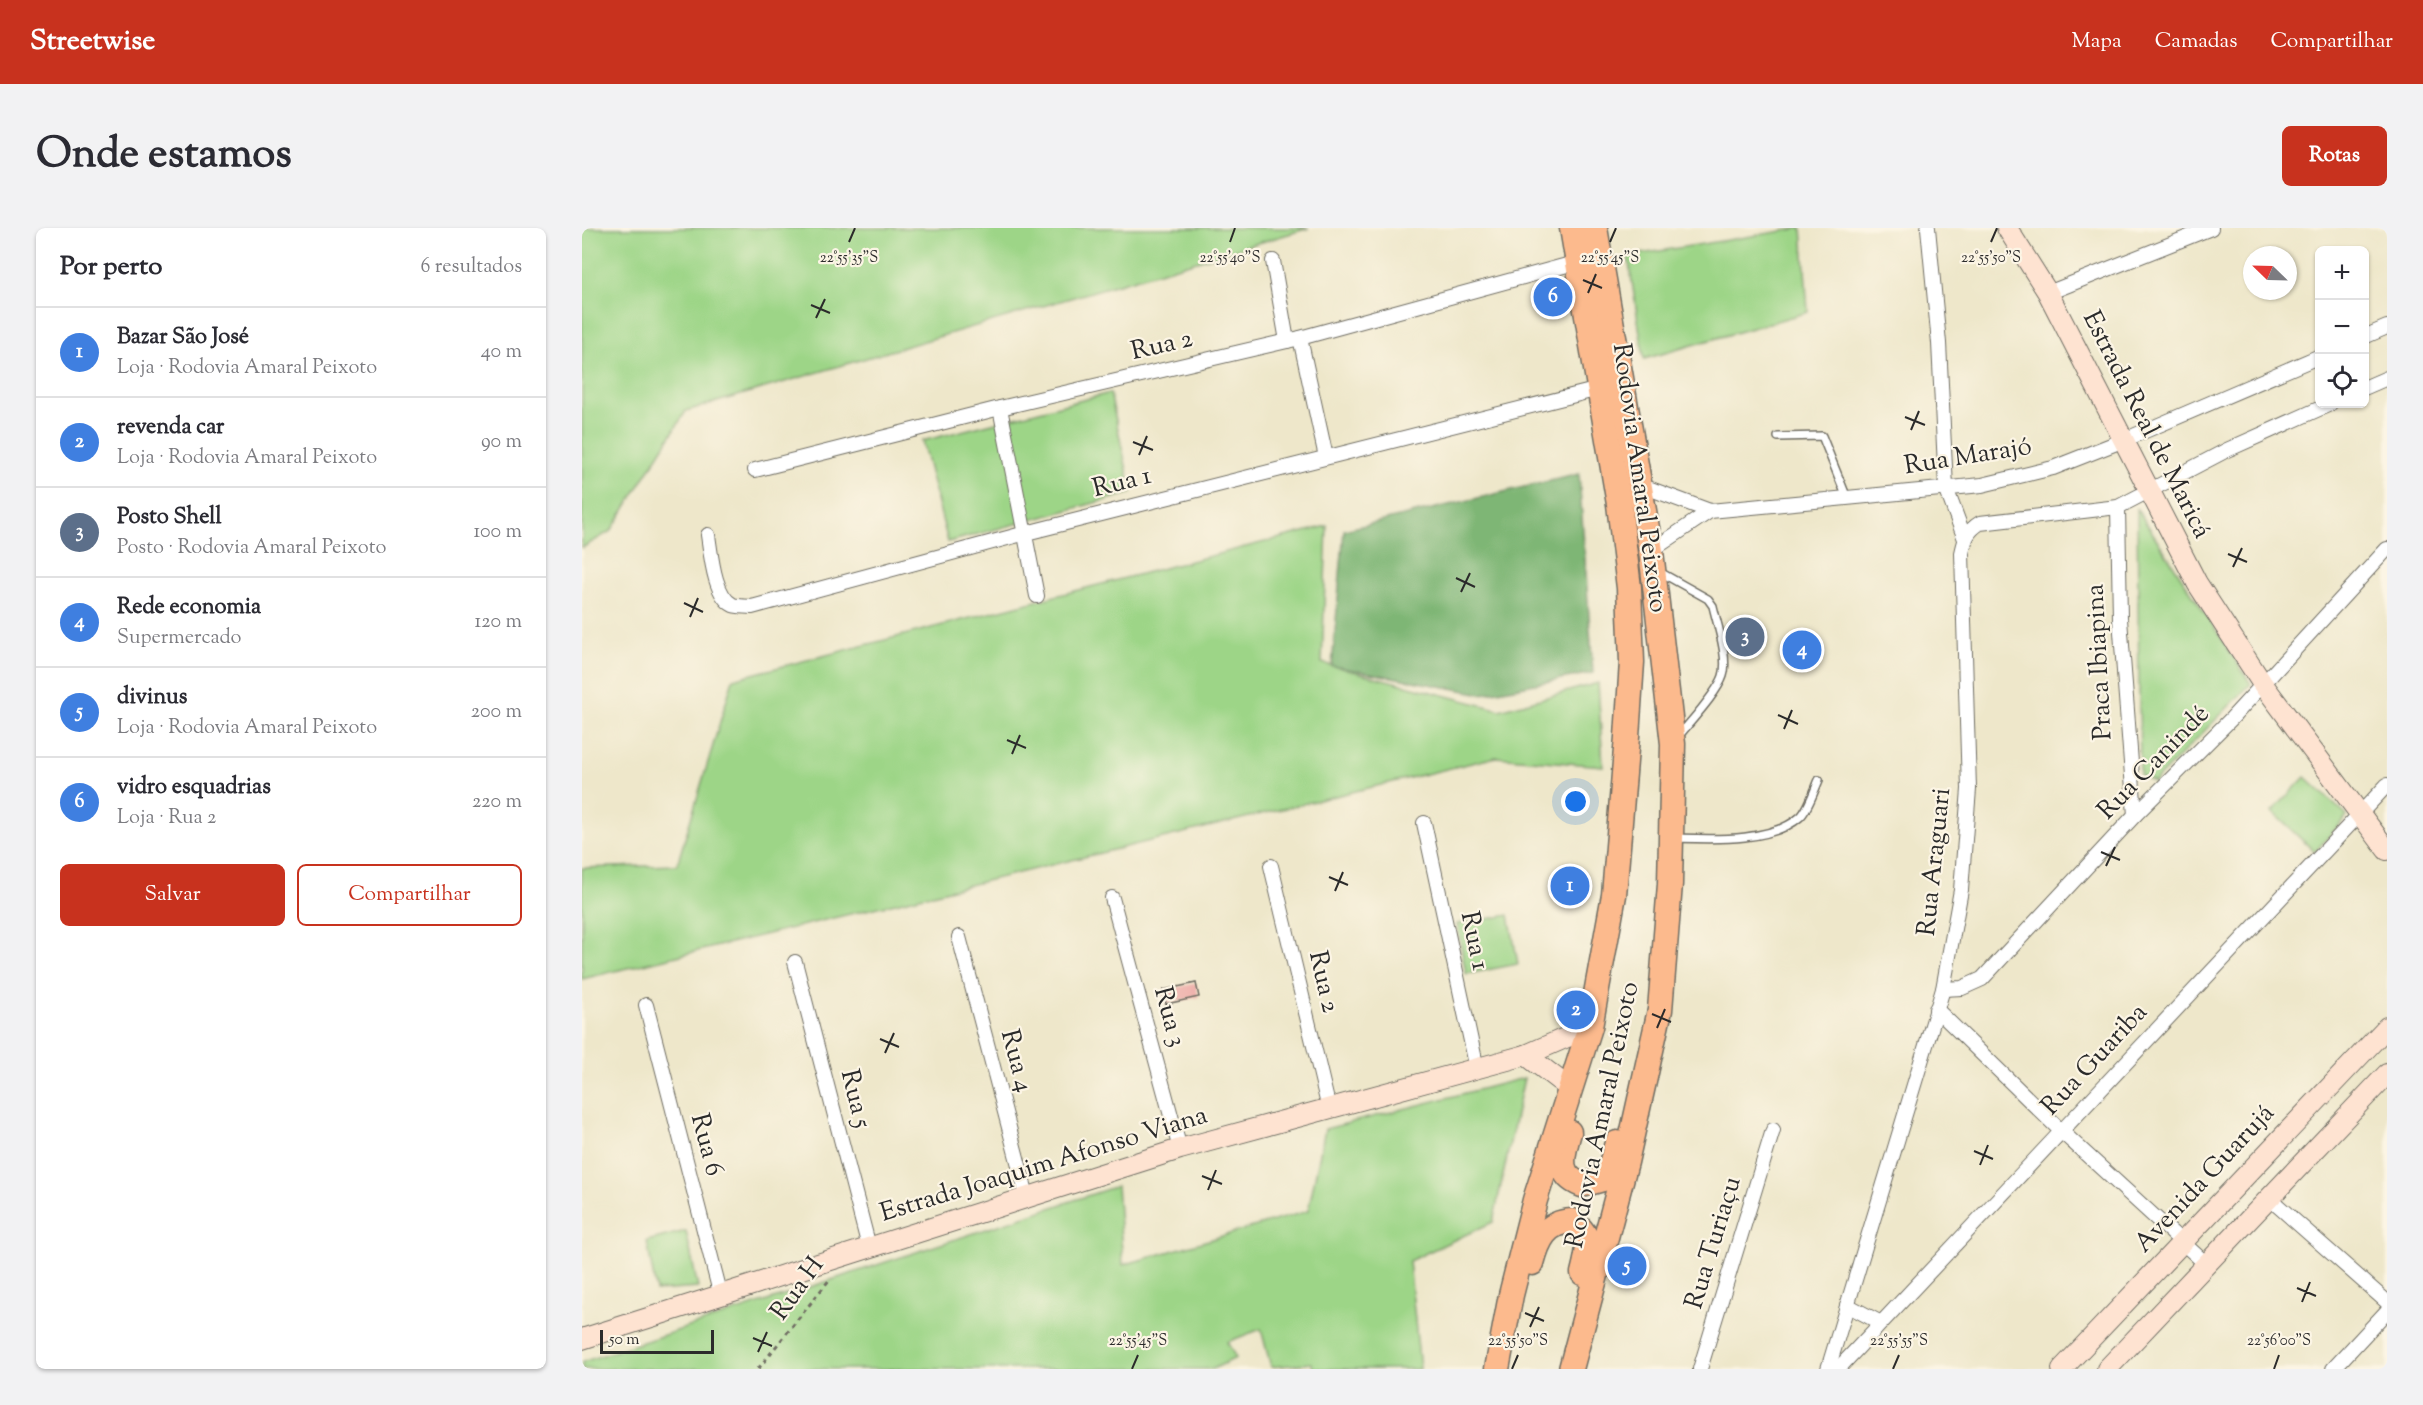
<!DOCTYPE html>
<html lang="pt">
<meta charset="utf-8">
<style>
:root{--surface:#fff;--page:#f2f2f3;--text:#2b2b33;--muted:#7c7c81;--line:#e1e1e2;--accent:#c8321e}
body{margin:0;font-family:"Sorts Mill Goudy",serif;background:var(--page);color:var(--text)}
.controls{position:absolute;right:18px;top:18px;display:grid;overflow:hidden;border-radius:9px;box-shadow:0 2px 4px #0004}
.controls button{width:54px;height:54px;display:grid;place-items:center;padding:0;border:0;border-bottom:2px solid var(--line);background:var(--surface);color:var(--text);font:30px sans-serif}
.compass{position:absolute;left:1661px;top:18px;width:54px;height:54px;border-radius:50%;background:var(--surface);box-shadow:0 2px 4px #0004;rotate:293deg}
.scale{position:absolute;left:18px;bottom:15px;width:114px;box-sizing:border-box;padding-left:6px;border:3px solid #2b2b2b;border-top:0;font-size:16px;line-height:21px;white-space:nowrap;color:#2b2b2b;-webkit-text-stroke:4px #fcf5e5;paint-order:stroke}
.you{position:absolute;left:994px;top:574px;width:21px;height:21px;margin:-15px;border:4px solid #fff;border-radius:50%;background:#1a73e8;box-shadow:0 0 0 9px #1a73e833}
.badge{display:grid;place-items:center;width:39px;height:39px;border-radius:50%;background:var(--accent);color:#fff;font-size:20px;font-weight:700}
.pin{position:absolute;translate:-50% -50%;border:3px solid #fff;box-shadow:0 2px 6px #0006}
.list{margin:0;padding:0;list-style:none}
h2{display:flex;justify-content:space-between;align-items:center;height:78px;margin:0;padding:0 24px;font-size:26px}
h2 small{font-size:20px;font-weight:400;color:var(--muted)}
.list li{display:grid;grid-template-columns:39px 1fr auto;gap:18px;align-items:center;box-sizing:border-box;height:90px;padding:0 24px;border-top:2px solid var(--line)}
.list b{display:block;font-size:22px;white-space:nowrap}
.list p{margin:0;font-size:20px;white-space:nowrap;color:var(--muted)}
.list em{font-size:20px;font-style:normal;color:var(--muted)}
.actions{display:flex;gap:12px;padding:18px 24px}
.actions a{flex:1;padding:14px 0;border:2px solid var(--accent);border-radius:9px;text-align:center;font-size:21px;color:var(--accent)}
.actions .main{background:var(--accent);color:#fff}
.icon{flex:none;width:33px;height:33px;fill:none;stroke:currentColor;stroke-width:2;stroke-linecap:round;stroke-linejoin:round}
.map{position:relative;flex:none;width:1805px;height:1141px;overflow:hidden;border-radius:9px}
header{display:flex;align-items:center;gap:36px;box-sizing:border-box;height:84px;padding:0 30px;background:var(--accent);color:#fff}
header strong{font-size:28px}
nav{display:flex;gap:33px;margin-inline-start:auto;font-size:21px}
.intro{display:flex;align-items:center;justify-content:space-between;box-sizing:border-box;height:144px;padding:0 36px}
h1{margin:0;font-size:42px}
.button{padding:15px 27px;border-radius:9px;background:var(--accent);color:#fff;font-size:21px;font-weight:700}
main{display:flex;gap:36px;padding:0 36px}
aside{flex:1;background:var(--surface);border-radius:9px;box-shadow:0 2px 4px #0004}
.map>svg:first-child{display:block}
</style>
<header>
<strong>Streetwise</strong>
<nav><a>Mapa</a><a>Camadas</a><a>Compartilhar</a></nav>
</header>
<div class="intro"><h1>Onde estamos</h1><a class="button">Rotas</a></div>
<main>
<aside>
<h2>Por perto<small>6 resultados</small></h2>
<ul class="list">
<li><span class="badge" style="background:#3f7fe0">1</span><div><b>Bazar São José</b><p>Loja · Rodovia Amaral Peixoto</p></div><em>40 m</em></li>
<li><span class="badge" style="background:#3f7fe0">2</span><div><b>revenda car</b><p>Loja · Rodovia Amaral Peixoto</p></div><em>90 m</em></li>
<li><span class="badge" style="background:#5c6f8a">3</span><div><b>Posto Shell</b><p>Posto · Rodovia Amaral Peixoto</p></div><em>100 m</em></li>
<li><span class="badge" style="background:#3f7fe0">4</span><div><b>Rede economia</b><p>Supermercado</p></div><em>120 m</em></li>
<li><span class="badge" style="background:#3f7fe0">5</span><div><b>divinus</b><p>Loja · Rodovia Amaral Peixoto</p></div><em>200 m</em></li>
<li><span class="badge" style="background:#3f7fe0">6</span><div><b>vidro esquadrias</b><p>Loja · Rua 2</p></div><em>220 m</em></li>
</ul>
<div class="actions"><a class="main">Salvar</a><a>Compartilhar</a></div>
</aside>
<div class="map">
<svg width="1805" height="1141" viewBox="0 0 1805 1141">
<rect width="100%" height="100%" fill="#fcf5e5"/>
<filter id="ink" filterUnits="userSpaceOnUse"><feTurbulence type="fractalNoise" baseFrequency=".0167" numOctaves="2"/><feDisplacementMap in="SourceGraphic" scale="12" xChannelSelector="R" yChannelSelector="G"/><feConvolveMatrix kernelMatrix="1 2 1 2 8 2 1 2 1" color-interpolation-filters="sRGB"/></filter>
<filter id="wash" filterUnits="userSpaceOnUse"><feTurbulence type="fractalNoise" baseFrequency=".008" numOctaves="4" result="noise"/><feDisplacementMap in="SourceGraphic" scale="24" xChannelSelector="R" yChannelSelector="G"/><feGaussianBlur stdDeviation="1.35" result="paint"/><feColorMatrix in="noise" values="0 0 0 0 0 0 0 0 0 0 0 0 0 0 0 0 0 1.4 0 .05"/><feComposite in="paint" operator="in"/></filter>
<g filter="url(#wash)">
<rect width="100%" height="100%" fill="#eee7ca"/>
<g fill="#9dd587" stroke="#648059" stroke-width="1.5">
<polygon points="0,0 727,0 104,183 29,303 0,320"/>
<polygon points="1220,0 1226,84 1062,131 1046,28"/>
<polygon points="528,165 550,265 366,314 340,213"/>
<polygon points="1555,281 1669,456 1572,554 1558,547"/>
<polygon points="745,298 740,435 918,482 1016,455 1021,538 914,529 0,751 0,640 95,637 151,451"/>
<polygon points="1723,549 1765,588 1733,624 1690,584"/>
<polygon points="927,687 936,736 884,746 875,696"/>
<polygon points="942,850 911,994 827,1033 838,1141 731,1141 730,1135 689,1139 679,1101 645,1114 654,1130 631,1141 0,1141 0,1134 535,958 541,1037 726,983 743,901"/>
<polygon points="104,1003 116,1060 74,1063 65,1013"/>
</g>
<polygon fill="#7eb674" stroke="#547050" stroke-width="1.5" points="997,246 1011,445 900,466 750,438 762,302"/>
<g id="blocks">
<polygon fill="#e99695" points="614,755 617,769 584,776 581,762"/>
</g>
</g>
<g filter="url(#ink)">
<use href="#blocks" fill-opacity="0" stroke="#6f6d63" stroke-width="1.5"/>
<g fill="none" stroke-linecap="round" stroke-linejoin="round">
<defs>
<g id="lane">
<polyline points="1196,209 1240,208 1265,270"/>
<path d="M 1076,343 L 1126,371 L 1131,378 C 1135,396 1147,430 1141,448 C 1136,464 1108,494 1096,509"/>
<path d="M 1092,610 C 1128,611 1189,615 1218,589 C 1225,584 1233,561 1237,552"/>
</g>
<g id="street">
<polyline points="1346,0 1357,115 1364,260 1383,311"/>
<polyline points="691,33 705,113"/>
<polyline points="1466,65 1629,0"/>
<polyline points="1782,109 1805,99"/>
<polyline points="718,110 744,229"/>
<polyline points="1782,160 1805,150"/>
<polyline points="418,180 455,368"/>
<polyline points="173,242 418,180 718,110 996,34"/>
<polyline points="1058,257 1128,283 1400,257 1471,240 1542,212 1738,128"/>
<polyline points="1536,279 1538,391 1553,587"/>
<path d="M 126,307 C 129,326 132,368 151,377 C 156,379 164,378 170,379 L 444,305 L 1017,161"/>
<polyline points="1069,323 1128,283"/>
<polyline points="842,595 895,841"/>
<polyline points="689,638 747,881"/>
<polyline points="530,670 598,921"/>
<polyline points="377,709 445,968"/>
<polyline points="213,734 287,1019"/>
<polyline points="1361,761 1380,760 1400,751 1553,587 1649,491 1805,321"/>
<polyline points="64,777 139,1068"/>
<polyline points="1354,781 1479,903 1624,1036"/>
<polyline points="1687,970 1805,1074"/>
<polyline points="1265,1077 1299,1095"/>
<polyline points="1118,1141 1191,902"/>
<path d="M 1246,1141 L 1361,761 L 1379,662 L 1387,561 L 1380,325 C 1383,311 1385,303 1398,295 L 1536,279 L 1645,222 L 1748,176"/>
<polyline points="1256,1141 1805,557"/>
<polyline points="1751,1141 1805,1083"/>
</g>
<g id="secondary">
<polyline points="1425,0 1466,65 1615,355 1680,455 1805,622"/>
<polyline points="944,827 987,860"/>
<polyline points="0,1111 598,921 944,827 1008,799"/>
<polyline points="1480,1141 1805,799"/>
<polyline points="1525,1141 1805,846"/>
</g>
<g id="highway">
<path d="M 987,904 C 981,927 973,947 1000,957 L 1021,951 L 1029,936 L 1035,915"/>
<path d="M 950,1035 C 956,1012 964,994 990,993 C 1011,1009 1007,1021 1001,1045"/>
<polyline points="915,1141 929,1067 953,972 1008,799 1032,667 1045,509 1050,434 1047,360 1037,276 990,0"/>
<polyline points="989,1141 1044,934 1078,782 1088,656 1091,516 1069,323 1013,0"/>
</g>
</defs>
<use href="#lane" stroke="#6f6d63" stroke-width="10"/>
<use href="#street" stroke="#6f6d63" stroke-width="16"/>
<use href="#secondary" stroke="#6f6d63" stroke-width="22"/>
<use href="#highway" stroke="#6f6d63" stroke-width="27"/>
<polyline stroke="#6f6d63" stroke-width="3" stroke-dasharray="4.5 4.5" stroke-linecap="butt" points="176,1141 248,1051"/>
<use href="#lane" stroke="#fff" stroke-width="7"/>
<use href="#street" stroke="#fff" stroke-width="14"/>
<use href="#secondary" stroke="#fee3d1" stroke-width="20"/>
<use href="#highway" stroke="#fcba8d" stroke-width="24"/>
</g>
</g>
<path fill="none" stroke="#2b2b2b" stroke-width="2" d="M 267,14 L 273,0M 648,14 L 653,0M 1028,14 L 1034,0M 1409,14 L 1415,0M 1001,52 L 1020,60M 1006,65 L 1014,46M 229,77 L 248,85M 234,90 L 243,71M 1323,189 L 1343,197M 1329,202 L 1337,183M 551,214 L 571,222M 557,227 L 565,208M 1646,326 L 1665,334M 1651,339 L 1660,320M 874,350 L 893,359M 879,364 L 888,345M 102,375 L 121,384M 108,389 L 116,370M 1196,487 L 1216,496M 1202,501 L 1210,482M 425,512 L 444,520M 430,526 L 438,507M 1519,624 L 1538,632M 1524,638 L 1533,619M 747,649 L 766,657M 753,663 L 761,644M 1070,786 L 1089,794M 1075,800 L 1083,781M 298,811 L 317,819M 303,825 L 312,805M 1392,923 L 1411,931M 1398,937 L 1406,917M 620,948 L 640,956M 626,962 L 634,942M 1715,1060 L 1734,1068M 1720,1074 L 1728,1054M 943,1085 L 962,1093M 948,1099 L 957,1079M 171,1110 L 190,1118M 176,1124 L 185,1104M 550,1141 L 556,1127M 930,1141 L 936,1127M 1311,1141 L 1317,1127M 1692,1141 L 1697,1127"/>
<g text-anchor="middle" dominant-baseline="central" stroke-width="4.5" stroke-linejoin="round" paint-order="stroke">
<g font-size="26" fill="#2b2b2b" stroke="#fcf5e5">
<text transform="translate(580 118) rotate(-13)">Rua 2</text>
<text transform="translate(1564 197) rotate(63)">Estrada Real de Maricá</text>
<text transform="translate(1386 229) rotate(-9)">Rua Marajó</text>
<text transform="translate(1057 250) rotate(82)">Rodovia Amaral Peixoto</text>
<text transform="translate(540 255) rotate(-14)">Rua 1</text>
<text transform="translate(1518 434) rotate(-93)">Praca Ibiapina</text>
<text transform="translate(1572 535) rotate(-46)">Rua Canindé</text>
<text transform="translate(1353 634) rotate(-84)">Rua Araguari</text>
<text transform="translate(892 713) rotate(78)">Rua 1</text>
<text transform="translate(741 754) rotate(77)">Rua 2</text>
<text transform="translate(587 789) rotate(75)">Rua 3</text>
<text transform="translate(1513 832) rotate(-47)">Rua Guariba</text>
<text transform="translate(434 833) rotate(75)">Rua 4</text>
<text transform="translate(273 871) rotate(76)">Rua 5</text>
<text transform="translate(1021 887) rotate(-78)">Rodovia Amaral Peixoto</text>
<text transform="translate(124 917) rotate(75)">Rua 6</text>
<text transform="translate(462 937) rotate(-17)">Estrada Joaquim Afonso Viana</text>
<text transform="translate(1623 951) rotate(-47)">Avenida Guarujá</text>
<text transform="translate(1132 1015) rotate(-73)">Rua Turiaçu</text>
<text transform="translate(216 1061) rotate(-54)">Rua H</text>
</g>
</g>
<g font-size="15" text-anchor="middle" fill="#2b2b2b" stroke="#fcf5e5" stroke-width="4.5" stroke-linejoin="round" paint-order="stroke">
<text x="648" y="34">22°55'40"S</text>
<text x="1028" y="34">22°55'45"S</text>
<text x="267" y="34">22°55'35"S</text>
<text x="1409" y="34">22°55'50"S</text>
<text x="556" y="1117">22°55'45"S</text>
<text x="936" y="1117">22°55'50"S</text>
<text x="1317" y="1117">22°55'55"S</text>
<text x="1697" y="1117">22°56'00"S</text>
</g>
</svg>
<div class="controls">
<button>+</button>
<button>−</button>
<button><svg class="icon" aria-label="locate" viewBox="0 0 24 24"><circle cx="12" cy="12" r="6"/><path d="M12 2v4M12 18v4M2 12h4M18 12h4"/></svg></button>
</div>
<svg class="compass" viewBox="-18 -18 36 36"><path d="M0-13l5 13h-10z" fill="#e53935"/><path d="M0 13l5-13h-10z" fill="#7c7c81"/></svg>
<div class="scale">50 m</div>
<div class="you"></div>
<div class="pin badge" style="left:988px;top:658px;background:#3f7fe0">1</div>
<div class="pin badge" style="left:994px;top:782px;background:#3f7fe0">2</div>
<div class="pin badge" style="left:1163px;top:409px;background:#5c6f8a">3</div>
<div class="pin badge" style="left:1220px;top:422px;background:#3f7fe0">4</div>
<div class="pin badge" style="left:1045px;top:1038px;background:#3f7fe0">5</div>
<div class="pin badge" style="left:971px;top:69px;background:#3f7fe0">6</div>
</div>
</main>
